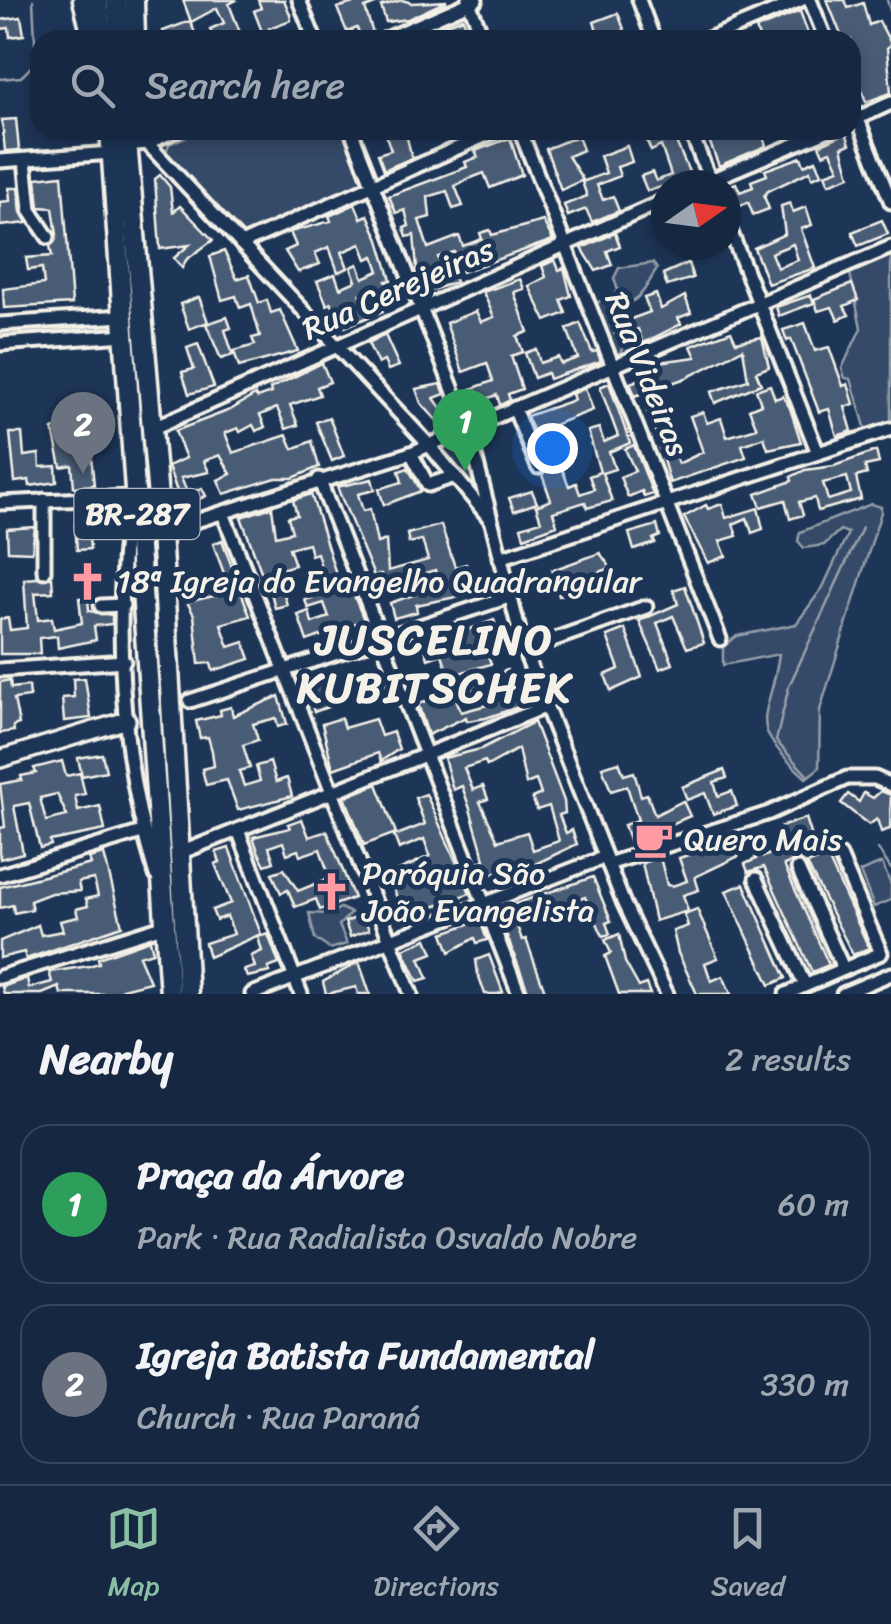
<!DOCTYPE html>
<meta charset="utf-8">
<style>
:root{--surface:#162841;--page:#1f3048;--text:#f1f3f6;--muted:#9ea6b1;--line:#35445a;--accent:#8abfa5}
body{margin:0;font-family:Sriracha,sans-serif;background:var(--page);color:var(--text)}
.compass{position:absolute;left:651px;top:170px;width:90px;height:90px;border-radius:50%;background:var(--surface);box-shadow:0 5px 15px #0003;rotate:76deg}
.you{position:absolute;left:552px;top:448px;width:35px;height:35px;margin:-25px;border:8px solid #fff;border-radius:50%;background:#1a73e8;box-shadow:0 0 0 15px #1a73e833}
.badge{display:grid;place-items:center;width:65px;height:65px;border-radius:50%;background:var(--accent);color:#fff;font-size:32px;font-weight:700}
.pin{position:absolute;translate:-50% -82px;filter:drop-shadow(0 2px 5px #0008)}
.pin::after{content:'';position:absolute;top:52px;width:35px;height:30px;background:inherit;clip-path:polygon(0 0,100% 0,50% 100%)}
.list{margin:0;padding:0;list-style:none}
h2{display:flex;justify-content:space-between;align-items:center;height:130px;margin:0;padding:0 40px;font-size:42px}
h2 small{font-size:32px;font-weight:400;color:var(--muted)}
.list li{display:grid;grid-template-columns:65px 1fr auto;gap:30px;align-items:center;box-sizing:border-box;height:160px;margin:0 20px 20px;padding:0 20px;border:2px solid var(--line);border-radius:30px}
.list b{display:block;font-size:38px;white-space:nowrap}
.list p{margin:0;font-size:32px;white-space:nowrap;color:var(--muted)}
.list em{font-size:32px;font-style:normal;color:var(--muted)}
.icon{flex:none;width:55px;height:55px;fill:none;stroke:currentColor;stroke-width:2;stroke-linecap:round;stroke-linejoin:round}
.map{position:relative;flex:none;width:891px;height:994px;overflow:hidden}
.search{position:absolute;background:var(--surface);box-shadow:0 5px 15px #0003;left:30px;right:30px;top:30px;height:110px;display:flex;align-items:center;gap:25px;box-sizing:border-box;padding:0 35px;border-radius:30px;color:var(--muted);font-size:38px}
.sheet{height:490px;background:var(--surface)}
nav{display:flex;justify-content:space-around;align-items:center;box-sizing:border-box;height:140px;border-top:2px solid var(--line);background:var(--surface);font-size:28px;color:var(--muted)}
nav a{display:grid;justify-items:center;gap:5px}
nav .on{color:var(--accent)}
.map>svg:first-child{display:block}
</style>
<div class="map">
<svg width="891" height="994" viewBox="0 0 891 994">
<rect width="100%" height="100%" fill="#1d3557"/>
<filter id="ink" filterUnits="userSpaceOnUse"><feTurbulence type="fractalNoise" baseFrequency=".01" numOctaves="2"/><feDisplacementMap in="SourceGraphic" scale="20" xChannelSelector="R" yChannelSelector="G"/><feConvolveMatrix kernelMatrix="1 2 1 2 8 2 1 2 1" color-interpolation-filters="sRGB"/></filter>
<g filter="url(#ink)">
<g fill="#354a67" stroke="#949ea8" stroke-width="2.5">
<polygon points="201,130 342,130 363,184 243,236 166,152 169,144"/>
<polygon points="891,255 891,421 866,430 851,379 845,378 842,368 861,328 850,273"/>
<path d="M 653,263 L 657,269 C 651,278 646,290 638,297 C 625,308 617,308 611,326 L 623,349 L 617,355 L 595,304 L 618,291 L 614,278 L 619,268 Z"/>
<polygon points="462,435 478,498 439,444"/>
<path d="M 871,504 L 881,507 L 881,512 L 820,710 L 819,768 L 806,778 C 743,721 769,724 779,654 L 723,665 L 723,647 L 737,636 L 796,624 L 823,587 L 848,533 L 840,530 L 824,545 L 804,548 L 798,541 L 800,532 Z"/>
<polygon points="882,863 891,885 891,900 874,907 860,872"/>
<polygon points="340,908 351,913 339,925 347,944 330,949 315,939 309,913 330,914"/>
</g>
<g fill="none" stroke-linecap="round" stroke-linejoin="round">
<g stroke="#9aa2ab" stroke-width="2.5">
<polyline points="887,0 891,14"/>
<polyline points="0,79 21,77 36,62 33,0"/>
<polyline points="0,334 81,328"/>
<polyline points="808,776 776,741 789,686 862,528"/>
<polyline points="878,849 891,869"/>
</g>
</g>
<g fill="#485b74" stroke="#f4f1e8" stroke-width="2.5" fill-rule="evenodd">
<polygon points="183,0 237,0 229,4 243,40 214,40 210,29 224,23 217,8 191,22"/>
<polygon points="258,0 284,0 290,14 291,20 269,28 274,40 250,40 263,34 254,11 261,8"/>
<polygon points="363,0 385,0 365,8 375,40 361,40 357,28 347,32 337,8"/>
<polygon points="402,0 412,3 447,1 408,19 386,22 381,6"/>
<polygon points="827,0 845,0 848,8 863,3 869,25 879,21 891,44 887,48 891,93 866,102 851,58 851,40 843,40"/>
<polygon points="800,11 810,40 760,40 756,29"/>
<polygon points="618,13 628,40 600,40 594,22"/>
<polygon points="21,17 24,35 10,37 9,28 0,29 0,20"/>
<polygon points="463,18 467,29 448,36 449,40 430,40 427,32"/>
<polygon points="190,21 198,40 166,40 163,31"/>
<polygon points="16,119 19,150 5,151 2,120"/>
<polygon points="384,130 394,130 396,136 406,134 412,158 384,170 378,154 391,150"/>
<polygon points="650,130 671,130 692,179 647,191 641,176 652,172 656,181 671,175 661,146 651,151 646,139 653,136"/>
<polygon points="705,130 713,130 717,138 738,130 785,131 764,139 766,146 719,166"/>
<polygon points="846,133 850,144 842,147 850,176 829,184 825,174 839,169 831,151 823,154 819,145"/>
<polygon points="578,136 583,150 568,156 583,180 561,190 546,149"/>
<polygon points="510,138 522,175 490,188 484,173 466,180 455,186 463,206 453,209 447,191 428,197 430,217 419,220 428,248 459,236 463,246 482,239 480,233 490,230 492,235 543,221 553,240 462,272 454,252 438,257 443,272 451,270 455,282 430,291 417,269 414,235 407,237 404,228 409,226 405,210 396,213 389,196 467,167 465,162 478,157 475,151"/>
<polygon points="627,146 632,162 617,167 620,176 597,185 603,200 613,196 619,211 592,222 586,209 568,216 564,205 587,196 582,182 606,173 600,156"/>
<polygon points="801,157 804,165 816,160 822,174 812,178 810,171 768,191 764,196 769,209 753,215 748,202 735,209 726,187 736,183 740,192 753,187 751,181 767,175 765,170"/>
<polygon points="62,175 72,304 4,308 3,289 44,284 42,268 28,270 26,258 52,256 50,246 57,235 53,208 39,207 36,178"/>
<polygon points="160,175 170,187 173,212 180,206 213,240 186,260 182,268 174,258 189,245 160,249 155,179"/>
<polygon points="9,188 18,188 21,212 27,223 0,226 0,202 10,201"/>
<path d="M 790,203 L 793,212 L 806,207 L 812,225 L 801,229 L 815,268 L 768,284 L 754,248 L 785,234 L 781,206 ZM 793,244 L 798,260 L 777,268 L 771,253 Z"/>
<polygon points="355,204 361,218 368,215 379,240 391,280 386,281 397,298 389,303 378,286 367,290 370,297 363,299 360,293 366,307 380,302 383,311 345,327 331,303 327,305 317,281 335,274 340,288 356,281 351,267 358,264 363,278 379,271 374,256 367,259 361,244 342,252 348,268 338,272 329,247 315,253 320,264 298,272 285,251 296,246 290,232 331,221 329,216"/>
<polygon points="882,220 888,234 858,246 852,232"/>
<polygon points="615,233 620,246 607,251 612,265 596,271 582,248"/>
<polygon points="224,251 237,279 249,275 259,303 267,300 271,313 280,310 298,351 239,367 234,351 255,345 252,338 260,336 251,304 240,308 236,296 222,300 210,256"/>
<polygon points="555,260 559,270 564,268 571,296 561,300 566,313 546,321 529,286 546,277 542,266"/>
<polygon points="688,263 693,278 667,286 663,274"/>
<polygon points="520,279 524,289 514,292 528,332 517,336 523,352 511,356 522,389 508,394 510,400 500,405 497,395 476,403 471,389 493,381 487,363 463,372 446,323 476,311 481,322 494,317 483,292"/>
<polygon points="852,284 858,300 844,306 849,315 838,320 832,307 818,311 814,299"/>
<polygon points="656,294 661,309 685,296 691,313 678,318 681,324 643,343 638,329 617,337 612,326 650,312 644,298"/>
<polygon points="811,295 814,303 779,316 776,307"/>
<polygon points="199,297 208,322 189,329 180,304"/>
<polygon points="227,317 231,328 225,330 233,355 221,359 206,324"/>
<polygon points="580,323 592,352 597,351 601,361 549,379 547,373 534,378 525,353 536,349 540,363 558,357 561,364 578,358 567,329"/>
<polygon points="805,323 815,351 829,347 843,386 848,384 854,404 845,407 852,431 837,436 829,409 819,412 791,339 787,341 783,330"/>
<polygon points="731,331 736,342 762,337 769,367 756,372 761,384 715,403 711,392 748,380 743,349 686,378 635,396 630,383 655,374 651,363 696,357 691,346"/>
<polygon points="385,335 399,366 388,370 384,361 378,364 368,343"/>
<polygon points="198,344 214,387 189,394 182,372 194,369 187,348"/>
<polygon points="322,363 330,382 317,387 320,395 290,405 298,425 286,429 277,408 260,415 265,427 256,431 253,425 240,432 238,428 225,433 233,453 287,435 293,449 312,441 319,467 293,478 276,478 224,494 218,480 231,474 220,455 204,461 209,472 181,478 188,494 202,488 206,496 182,506 168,466 186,458 175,431 230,410 255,395 257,398 271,393 270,389"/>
<polygon points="609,383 630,443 609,452 615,469 602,473 612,501 587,508 585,502 553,512 557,525 524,537 521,527 541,521 536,506 551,500 542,475 547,468 560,464 569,486 576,483 580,494 594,489 589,476 600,472 588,431 599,428 604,442 618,436 600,387"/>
<polygon points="441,384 445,394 434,398 449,419 441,425 421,403 416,389"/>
<polygon points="770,385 775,399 783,396 790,408 801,442 768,449 764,437 742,445 746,457 670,483 659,447 672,443 678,464 703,452 690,416 703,412 707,423 721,418 727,437 757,428 749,409 761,404 756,390"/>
<polygon points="585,388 593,410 538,431 543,454 527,416 574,400 572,394"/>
<polygon points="661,402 668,425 655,431 646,408"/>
<polygon points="329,417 344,456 332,461 316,422"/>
<polygon points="60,427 65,448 90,445 94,485 74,487 72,465 61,467 53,430"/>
<polygon points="10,433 22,433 24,456 39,454 40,467 56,466 57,482 30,486 29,480 15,482"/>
<polygon points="634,445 653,494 644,497 642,491 628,497 620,477 635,471 625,449"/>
<path d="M 876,451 L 879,463 L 865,466 L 867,474 L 856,477 L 861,499 L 818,511 L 815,498 L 799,502 L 803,515 L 790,519 L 785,500 L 761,507 L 756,494 L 792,481 L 791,477 L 805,470 L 834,466 ZM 847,477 L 851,493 L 828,500 L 823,483 Z"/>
<polygon points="408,468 421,491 384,505 379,489 402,482 399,471"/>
<polygon points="372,479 375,490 358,494 363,511 370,509 377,543 386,540 388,571 428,560 422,540 409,543 407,534 441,525 455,567 466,564 471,594 416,605 417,612 394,618 390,603 439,586 435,570 384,585 381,574 374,576 337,487"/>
<polygon points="532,491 537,503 514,511 509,498"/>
<polygon points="311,494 336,574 343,588 350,586 364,620 307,641 298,615 309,611 312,623 329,617 324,603 308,608 305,600 312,598 306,581 323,574 317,553 311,555 308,543 289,548 295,565 277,570 287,605 275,608 266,573 262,574 241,517 272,507 276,536 292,532 288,517 297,515 293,500"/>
<polygon points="722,504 726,518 758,508 763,529 752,533 747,518 733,524 737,536 720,541 726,556 708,563 684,517 706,505 708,509"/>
<polygon points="88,523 90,549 77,550 75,524"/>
<polygon points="657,525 660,536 653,539 655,543 634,550 629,533"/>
<polygon points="35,527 32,552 8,551 7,529"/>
<polygon points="222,540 250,616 221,624 229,647 244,642 250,659 213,671 211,663 199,664 194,615 187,602 231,592 213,544"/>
<polygon points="600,553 611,568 570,582 573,592 559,596 552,570"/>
<polygon points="52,577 53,592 35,593 38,620 52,618 54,629 82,623 79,598 88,597 89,611 112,615 112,624 94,626 96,640 58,648 57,636 39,638 40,654 0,654 0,619 8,618 10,630 27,628 24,579"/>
<polygon points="685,586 704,643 687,648 673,616 657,623 673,664 660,669 639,621 678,604 673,590"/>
<polygon points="494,620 503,645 486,650 491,664 449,676 442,654 428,659 424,646"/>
<polygon points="625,629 642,677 611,691 605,675 619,669 607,636"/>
<polygon points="382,666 389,693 382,696 378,686 363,692 357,675"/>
<polygon points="507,670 521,706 486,718 467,721 466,717 428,735 418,704 453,690 461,712 498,702 494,688 474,694 470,684"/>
<polygon points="85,678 91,718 64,721 62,698 74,697 73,679"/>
<polygon points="10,680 11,688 29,686 30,697 14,699 19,724 13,726 14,731 0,733 0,682"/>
<polygon points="326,683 333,705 314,712 307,689"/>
<polygon points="279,696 287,724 278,727 276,718 253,724 258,740 243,745 250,768 239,771 244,786 260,781 256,766 270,762 276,782 287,778 292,796 238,810 227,780 206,785 202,769 214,766 212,751 208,737 200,738 196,721 221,715 220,710 231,707 233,716"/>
<polygon points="341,718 344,728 375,719 381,736 393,732 399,749 381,761 378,753 333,769 322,724"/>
<path d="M 534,722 L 564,801 L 565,813 L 559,815 L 566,833 L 572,830 L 577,844 L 500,881 L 496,872 L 484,877 L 478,862 L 485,860 L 470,809 L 462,786 L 453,790 L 444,758 L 481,749 ZM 518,749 L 526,784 L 536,780 L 541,794 L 532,798 L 537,810 L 549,806 L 559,841 L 533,850 L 527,832 L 498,841 L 480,802 L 488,799 L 483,786 L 473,790 L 464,768 L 485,761 L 487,766 Z"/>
<polygon points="102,754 106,771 82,776 78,758"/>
<path d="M 62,761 L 66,776 L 80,773 L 85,794 L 75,796 L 78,811 L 100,806 L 105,830 L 50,841 L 51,845 L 40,848 L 29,803 L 14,806 L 23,853 L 0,859 L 0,828 L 5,827 L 0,784 L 22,780 L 21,776 L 36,773 L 34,768 ZM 57,794 L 67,816 L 46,821 L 40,798 Z"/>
<polygon points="619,762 624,775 634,772 641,796 647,794 655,815 683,801 690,816 630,842 624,825 638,820 627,786 611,791 602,767"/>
<polygon points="724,770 727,778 714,782 718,796 732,791 737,806 713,814 705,793 687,800 682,787"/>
<polygon points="377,784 396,833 364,845 345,797"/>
<polygon points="881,791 891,795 890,829 881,832 877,819 869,825 841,803 848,794 859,802 864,793 873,798"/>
<polygon points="426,794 470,893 405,918 388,875 430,856 424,839 399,849 394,836 425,824 415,798"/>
<polygon points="806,818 812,837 793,844 799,859 784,865 829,965 812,972 764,867 748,872 745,864 756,859 749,837 756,834 763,857 780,850 777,843 784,841 780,827"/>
<polygon points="302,819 309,837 327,831 354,898 320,910 316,899 295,907 288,890 281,893 272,873 284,869 298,891 330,878 320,849 300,856 298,850 287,854 283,842 269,847 274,862 265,865 258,851 253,837 290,828 288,824"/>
<polygon points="732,840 739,856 695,877 699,890 683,895 688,911 655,921 642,863 660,857 667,885 672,886 687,881 679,858"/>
<polygon points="229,848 261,934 209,957 205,943 234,934 227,916 216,920 212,910 231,903 215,864 220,862 216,852"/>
<polygon points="104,854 122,926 26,959 24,952 0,958 0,941 38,925 41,935 63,931 60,921 78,917 76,909 88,906 86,899 98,896 94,879 78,882 80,891 51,893 30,901 32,909 14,913 13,905 0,908 0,887 91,864 89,858"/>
<polygon points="827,856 869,948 853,955 807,864"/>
<polygon points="593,877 611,921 606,923 610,934 603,936 585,897 571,902 576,915 561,921 555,906 526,915 527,919 516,923 522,940 526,939 546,994 529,994 497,910"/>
<polygon points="744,884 786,978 770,985 726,891"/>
<polygon points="697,909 718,958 705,963 711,981 723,976 731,994 697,994 678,953 673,931 688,926 684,914"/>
<polygon points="363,915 369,930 350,937 345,922"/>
<polygon points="480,920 487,940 477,943 475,938 450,952 443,933"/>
<polygon points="268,934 279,964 268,968 270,972 247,977 244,970 255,967 251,956 262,951 258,937"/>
<polygon points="619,934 625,962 639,987 646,984 650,994 619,994 605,956 611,953 605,940"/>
<polygon points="427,939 433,953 420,958 428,978 418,981 403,949"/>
<polygon points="150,940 153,952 139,956 150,982 122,989 124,994 61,994 59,987 42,994 4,994 2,987 16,982 27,978 29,988 52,982 49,972 89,966 99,963 98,958"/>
<polygon points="489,955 503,992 498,994 485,994 478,974 476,960"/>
<polygon points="359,962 370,994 358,994 356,987 326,994 323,982"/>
</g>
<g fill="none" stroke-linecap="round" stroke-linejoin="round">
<defs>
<g id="minor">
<polyline points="299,0 315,40"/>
<polyline points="468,0 484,40"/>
<polyline points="639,0 654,40"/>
<polyline points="810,0 826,40"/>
<polyline points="384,40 476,0"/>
<polyline points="706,40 801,0"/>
<polyline points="851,102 891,202"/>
<polyline points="854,120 891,103"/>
<polyline points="351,130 468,428 524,650 624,904 667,994"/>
<polyline points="520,130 720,639"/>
<polyline points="690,130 712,185"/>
<polyline points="147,143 429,445 490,519"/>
<polyline points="127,145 147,143 177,130"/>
<polyline points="25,160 30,210 48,237"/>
<polyline points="0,161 112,153"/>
<polyline points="699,185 829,130"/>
<polyline points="726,220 818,453"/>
<polyline points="241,244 498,130"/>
<polyline points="0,324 123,316"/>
<polyline points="0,344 125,335"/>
<polyline points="514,408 538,467"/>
<polyline points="151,429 666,200"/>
<polyline points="411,453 428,485 455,476"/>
<polyline points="319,479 519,994"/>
<path d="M 129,498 C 114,619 119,758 156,875"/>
<polyline points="44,500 44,571"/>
<polyline points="0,503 129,497"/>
<polyline points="223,513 411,994"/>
<polyline points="161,532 411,453 891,247"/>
<polyline points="500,558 891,429"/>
<polyline points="101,606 123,605"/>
<polyline points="524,650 646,607"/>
<polyline points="0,670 124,661"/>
<polyline points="190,701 509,597"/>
<polyline points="238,830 301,994"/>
<polyline points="180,853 545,707"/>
<polyline points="608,864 769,813 847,778 875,778 891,785"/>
<polyline points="798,869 843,968"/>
<polyline points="0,875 142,832"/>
<polyline points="756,879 805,985"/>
<polyline points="0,977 166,925"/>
<polyline points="252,994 605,857"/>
<polyline points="786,994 881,953 840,856"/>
<polyline points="843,994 891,974"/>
</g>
<polyline id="major" points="0,759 127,720"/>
<g id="highway">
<polyline points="83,0 93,40"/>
<polyline points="98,0 101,34"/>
<polyline points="116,0 119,40"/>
<polyline points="134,0 135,40"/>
<polyline points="110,130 170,994"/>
<polyline points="126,130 161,532 188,994"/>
</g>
</defs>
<use href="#minor" stroke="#f4f1e8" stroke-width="19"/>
<use href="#major" stroke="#f4f1e8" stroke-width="22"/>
<use href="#highway" stroke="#f4f1e8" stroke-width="25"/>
<use href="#minor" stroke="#1d3557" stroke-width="11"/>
<use href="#major" stroke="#1d3557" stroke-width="15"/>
<use href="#highway" stroke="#1d3557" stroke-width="18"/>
</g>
</g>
<defs>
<symbol id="church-bare" viewBox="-9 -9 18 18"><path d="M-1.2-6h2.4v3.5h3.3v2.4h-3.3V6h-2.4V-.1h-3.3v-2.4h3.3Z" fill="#ff9aa2" stroke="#1d3557" stroke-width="2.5" paint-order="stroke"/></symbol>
<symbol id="cafe-bare" viewBox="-9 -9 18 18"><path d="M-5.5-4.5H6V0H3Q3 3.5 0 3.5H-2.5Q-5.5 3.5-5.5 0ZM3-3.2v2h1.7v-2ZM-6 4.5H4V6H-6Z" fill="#ff9aa2" stroke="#1d3557" stroke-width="2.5" paint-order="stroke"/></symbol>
</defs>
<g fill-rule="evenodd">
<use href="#church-bare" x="60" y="554" width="55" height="55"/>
<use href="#cafe-bare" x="626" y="812" width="55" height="55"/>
<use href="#church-bare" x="304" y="864" width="55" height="55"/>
</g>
<g text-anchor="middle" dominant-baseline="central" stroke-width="10" stroke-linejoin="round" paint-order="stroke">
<rect fill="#1d3557" stroke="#b4b9bc" stroke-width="2.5" x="74.5" y="489" width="125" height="50" rx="8"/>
<g font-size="30" font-weight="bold" fill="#f4f1e8">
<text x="137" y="514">BR-287</text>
</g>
<g font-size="32" fill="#f4f1e8" stroke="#1d3557">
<text transform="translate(398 289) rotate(-24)">Rua Cerejeiras</text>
<text transform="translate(647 374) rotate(68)">Rua Videiras</text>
</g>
<g font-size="32" fill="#f4f1e8" stroke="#1d3557" text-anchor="start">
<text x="117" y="581">18ª Igreja do Evangelho Quadrangular</text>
<text x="684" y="839">Quero Mais</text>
<text x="362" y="873">Paróquia São<tspan x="362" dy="37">João Evangelista</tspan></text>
</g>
<g font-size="42" font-weight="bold" letter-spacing="2.5" fill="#f4f1e8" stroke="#1d3557">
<text x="435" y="640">JUSCELINO<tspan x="435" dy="48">KUBITSCHEK</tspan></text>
</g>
</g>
</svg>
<svg class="compass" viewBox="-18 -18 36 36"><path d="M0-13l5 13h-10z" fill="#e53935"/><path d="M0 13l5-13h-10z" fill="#9ea6b1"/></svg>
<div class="you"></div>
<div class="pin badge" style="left:465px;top:471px;background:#2e9e5b">1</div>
<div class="pin badge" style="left:83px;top:474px;background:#6b7280">2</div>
<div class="search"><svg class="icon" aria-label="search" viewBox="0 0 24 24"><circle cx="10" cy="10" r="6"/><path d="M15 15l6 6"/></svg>Search here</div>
</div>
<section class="sheet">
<h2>Nearby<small>2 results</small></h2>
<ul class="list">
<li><span class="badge" style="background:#2e9e5b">1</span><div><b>Praça da Árvore</b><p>Park · Rua Radialista Osvaldo Nobre</p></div><em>60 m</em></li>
<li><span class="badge" style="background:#6b7280">2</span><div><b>Igreja Batista Fundamental</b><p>Church · Rua Paraná</p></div><em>330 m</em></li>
</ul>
</section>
<nav>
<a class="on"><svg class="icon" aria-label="map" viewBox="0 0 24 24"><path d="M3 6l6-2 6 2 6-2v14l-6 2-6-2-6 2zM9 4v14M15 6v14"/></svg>Map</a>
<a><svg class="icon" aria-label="directions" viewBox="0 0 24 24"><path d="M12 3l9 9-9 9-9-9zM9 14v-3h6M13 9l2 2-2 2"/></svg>Directions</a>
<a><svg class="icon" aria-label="saved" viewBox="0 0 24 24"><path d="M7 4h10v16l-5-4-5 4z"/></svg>Saved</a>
</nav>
